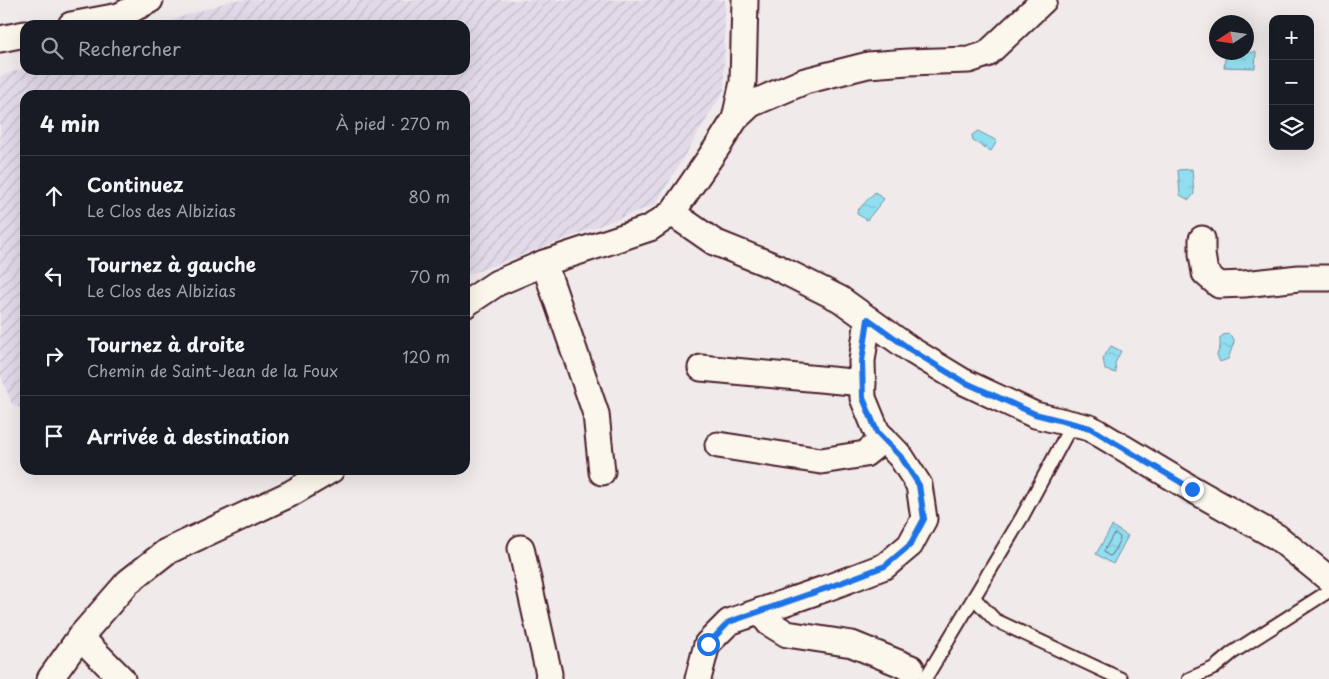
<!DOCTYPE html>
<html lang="fr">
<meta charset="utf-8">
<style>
:root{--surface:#171b24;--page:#20242c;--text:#f1f3f6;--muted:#9ea1a6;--line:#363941}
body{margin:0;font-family:"Playpen Sans",sans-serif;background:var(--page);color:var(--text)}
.controls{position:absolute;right:15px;top:15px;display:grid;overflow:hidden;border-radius:10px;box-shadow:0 5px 20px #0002}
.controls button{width:45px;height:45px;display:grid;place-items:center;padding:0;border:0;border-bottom:1px solid var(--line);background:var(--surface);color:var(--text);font:25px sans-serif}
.compass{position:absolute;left:1209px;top:15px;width:45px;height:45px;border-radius:50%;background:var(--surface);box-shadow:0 5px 20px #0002;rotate:258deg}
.stop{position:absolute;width:15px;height:15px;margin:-11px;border:4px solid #1a73e8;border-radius:50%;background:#fff}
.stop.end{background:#1a73e8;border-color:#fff;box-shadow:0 1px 5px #0008}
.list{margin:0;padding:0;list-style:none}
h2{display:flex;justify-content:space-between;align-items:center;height:65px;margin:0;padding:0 20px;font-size:21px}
h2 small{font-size:16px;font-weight:400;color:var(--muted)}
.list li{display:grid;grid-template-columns:32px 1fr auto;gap:15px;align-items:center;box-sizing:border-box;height:80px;padding:0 20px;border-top:1px solid var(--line)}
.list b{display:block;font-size:19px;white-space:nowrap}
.list p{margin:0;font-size:16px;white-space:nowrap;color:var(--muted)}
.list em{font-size:16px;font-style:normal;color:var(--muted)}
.icon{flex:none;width:28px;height:28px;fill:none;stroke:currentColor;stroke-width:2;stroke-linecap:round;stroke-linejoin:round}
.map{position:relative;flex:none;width:1329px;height:679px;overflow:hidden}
.search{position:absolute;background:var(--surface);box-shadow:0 5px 20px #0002;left:20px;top:20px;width:450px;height:55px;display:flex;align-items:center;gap:12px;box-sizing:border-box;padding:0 18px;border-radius:15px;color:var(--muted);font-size:19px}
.panel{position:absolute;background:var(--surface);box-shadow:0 5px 20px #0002;left:20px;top:90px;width:450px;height:385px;border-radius:15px}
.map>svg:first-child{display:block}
</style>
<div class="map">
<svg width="1329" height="679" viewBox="0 0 1329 679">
<defs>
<pattern id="industrial-furrows" width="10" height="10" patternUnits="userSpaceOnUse" patternTransform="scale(1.25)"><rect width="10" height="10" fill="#e2dae9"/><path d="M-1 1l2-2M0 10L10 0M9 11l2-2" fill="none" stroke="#c3bbc8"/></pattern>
<pattern id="water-ripples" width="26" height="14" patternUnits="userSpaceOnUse" patternTransform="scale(1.25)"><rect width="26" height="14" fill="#91def0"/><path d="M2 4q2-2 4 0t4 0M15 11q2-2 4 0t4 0" fill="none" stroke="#7fbece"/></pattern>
</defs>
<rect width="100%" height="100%" fill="#f0eaeb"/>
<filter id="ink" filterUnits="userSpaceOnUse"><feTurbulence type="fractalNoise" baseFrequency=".02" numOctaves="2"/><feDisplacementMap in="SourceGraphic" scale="10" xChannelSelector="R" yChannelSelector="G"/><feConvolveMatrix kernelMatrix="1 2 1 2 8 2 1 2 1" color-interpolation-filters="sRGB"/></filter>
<g filter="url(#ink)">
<polygon fill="url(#industrial-furrows)" points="233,0 725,0 724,90 655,205 465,276 465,95 25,95 25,410 12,404 0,374 0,76 25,68 25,70 465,70 465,25 157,25"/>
<g fill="url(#water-ripples)" stroke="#7592a1">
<polygon points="1256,52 1255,68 1224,67 1226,53"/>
<polygon points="978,131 997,141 991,151 973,141 972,135"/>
<polygon points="1192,169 1194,194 1189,200 1180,195 1178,170"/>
<polygon points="875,192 884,199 867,220 857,214 857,211"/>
<polygon points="1229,334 1234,339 1234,342 1228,359 1220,362 1217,355 1220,347 1220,338 1223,335"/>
<polygon points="1111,346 1121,351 1115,363 1116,373 1105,370 1103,358"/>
<polygon points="1112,526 1128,536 1113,564 1096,554"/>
</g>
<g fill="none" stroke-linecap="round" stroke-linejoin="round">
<polygon stroke="#666b7a" stroke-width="1" points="1116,534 1120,537 1120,539 1112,555 1109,556 1105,553 1104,551 1113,535"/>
<defs>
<g id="lane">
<polyline points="974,598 995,620 1121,679"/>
<polyline points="925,679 1022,517 1072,424"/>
<polyline points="1189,679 1214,668 1232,653 1329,591"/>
</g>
<g id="street">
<polyline points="71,25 119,16 150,0"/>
<polyline points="0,39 25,34"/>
<polyline points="735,119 743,82 745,0"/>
<polyline points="672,213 714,242 776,267 840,299 911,350 962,381 1035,415 1090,428 1192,489 1277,537 1329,579"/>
<polyline points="1202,239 1202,254 1205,273 1219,285 1244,284 1299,278 1329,278"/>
<polyline points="544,263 596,414 602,472"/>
<polyline points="465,305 467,303 497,283 544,263 650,228 672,213 720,143 735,119 751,104 805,81 868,65 908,62 969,60 987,54 1044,0"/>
<polyline points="701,368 863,383"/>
<polyline points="718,445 821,461 865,454 884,439"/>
<polyline points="521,548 549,674 548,679"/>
<polyline points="760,611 769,623 787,634 852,644 911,668"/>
<polyline points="80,637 122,679"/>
<polyline points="50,679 80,637 128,582 166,552 290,494 331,470"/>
<polyline points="698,679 707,644 729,622 827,588 885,566 910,545 924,519 919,485 901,457 877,432 863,398 862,361 868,319"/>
</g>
</defs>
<use href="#lane" stroke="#4a1f2b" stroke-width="16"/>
<use href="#street" stroke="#4a1f2b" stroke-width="29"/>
<use href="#lane" stroke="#fbf7ec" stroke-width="12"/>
<use href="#street" stroke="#fbf7ec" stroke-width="25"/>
</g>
</g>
<g fill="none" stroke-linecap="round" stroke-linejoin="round" filter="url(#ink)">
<polyline stroke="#1a73e8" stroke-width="6" points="708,644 729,622 827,588 885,566 910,545 924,519 919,485 901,457 877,432 863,398 862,361 868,319 911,350 962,381 1035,414 1090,428 1192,489"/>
</g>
</svg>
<div class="controls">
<button>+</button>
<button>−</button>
<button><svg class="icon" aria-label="layers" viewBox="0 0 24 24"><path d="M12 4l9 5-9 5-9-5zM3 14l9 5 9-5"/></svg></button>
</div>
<svg class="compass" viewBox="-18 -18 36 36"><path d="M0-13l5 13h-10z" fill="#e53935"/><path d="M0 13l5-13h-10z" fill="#9ea1a6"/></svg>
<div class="stop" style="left:708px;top:644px"></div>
<div class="stop end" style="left:1192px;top:489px"></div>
<div class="search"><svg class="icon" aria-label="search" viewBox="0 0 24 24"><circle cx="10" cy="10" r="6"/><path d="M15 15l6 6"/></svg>Rechercher</div>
<section class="panel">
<h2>4 min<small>À pied · 270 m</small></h2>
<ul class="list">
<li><svg class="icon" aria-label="ahead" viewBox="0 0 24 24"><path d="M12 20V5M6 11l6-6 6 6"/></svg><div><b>Continuez</b><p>Le Clos des Albizias</p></div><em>80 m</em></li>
<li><svg class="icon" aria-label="left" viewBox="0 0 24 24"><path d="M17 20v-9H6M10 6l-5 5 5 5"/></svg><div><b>Tournez à gauche</b><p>Le Clos des Albizias</p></div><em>70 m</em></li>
<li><svg class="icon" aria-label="right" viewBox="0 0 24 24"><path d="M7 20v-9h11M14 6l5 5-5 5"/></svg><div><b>Tournez à droite</b><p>Chemin de Saint-Jean de la Foux</p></div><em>120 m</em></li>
<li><svg class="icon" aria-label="arrive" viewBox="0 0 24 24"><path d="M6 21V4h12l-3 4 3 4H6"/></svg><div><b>Arrivée à destination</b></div></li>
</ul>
</section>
</div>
